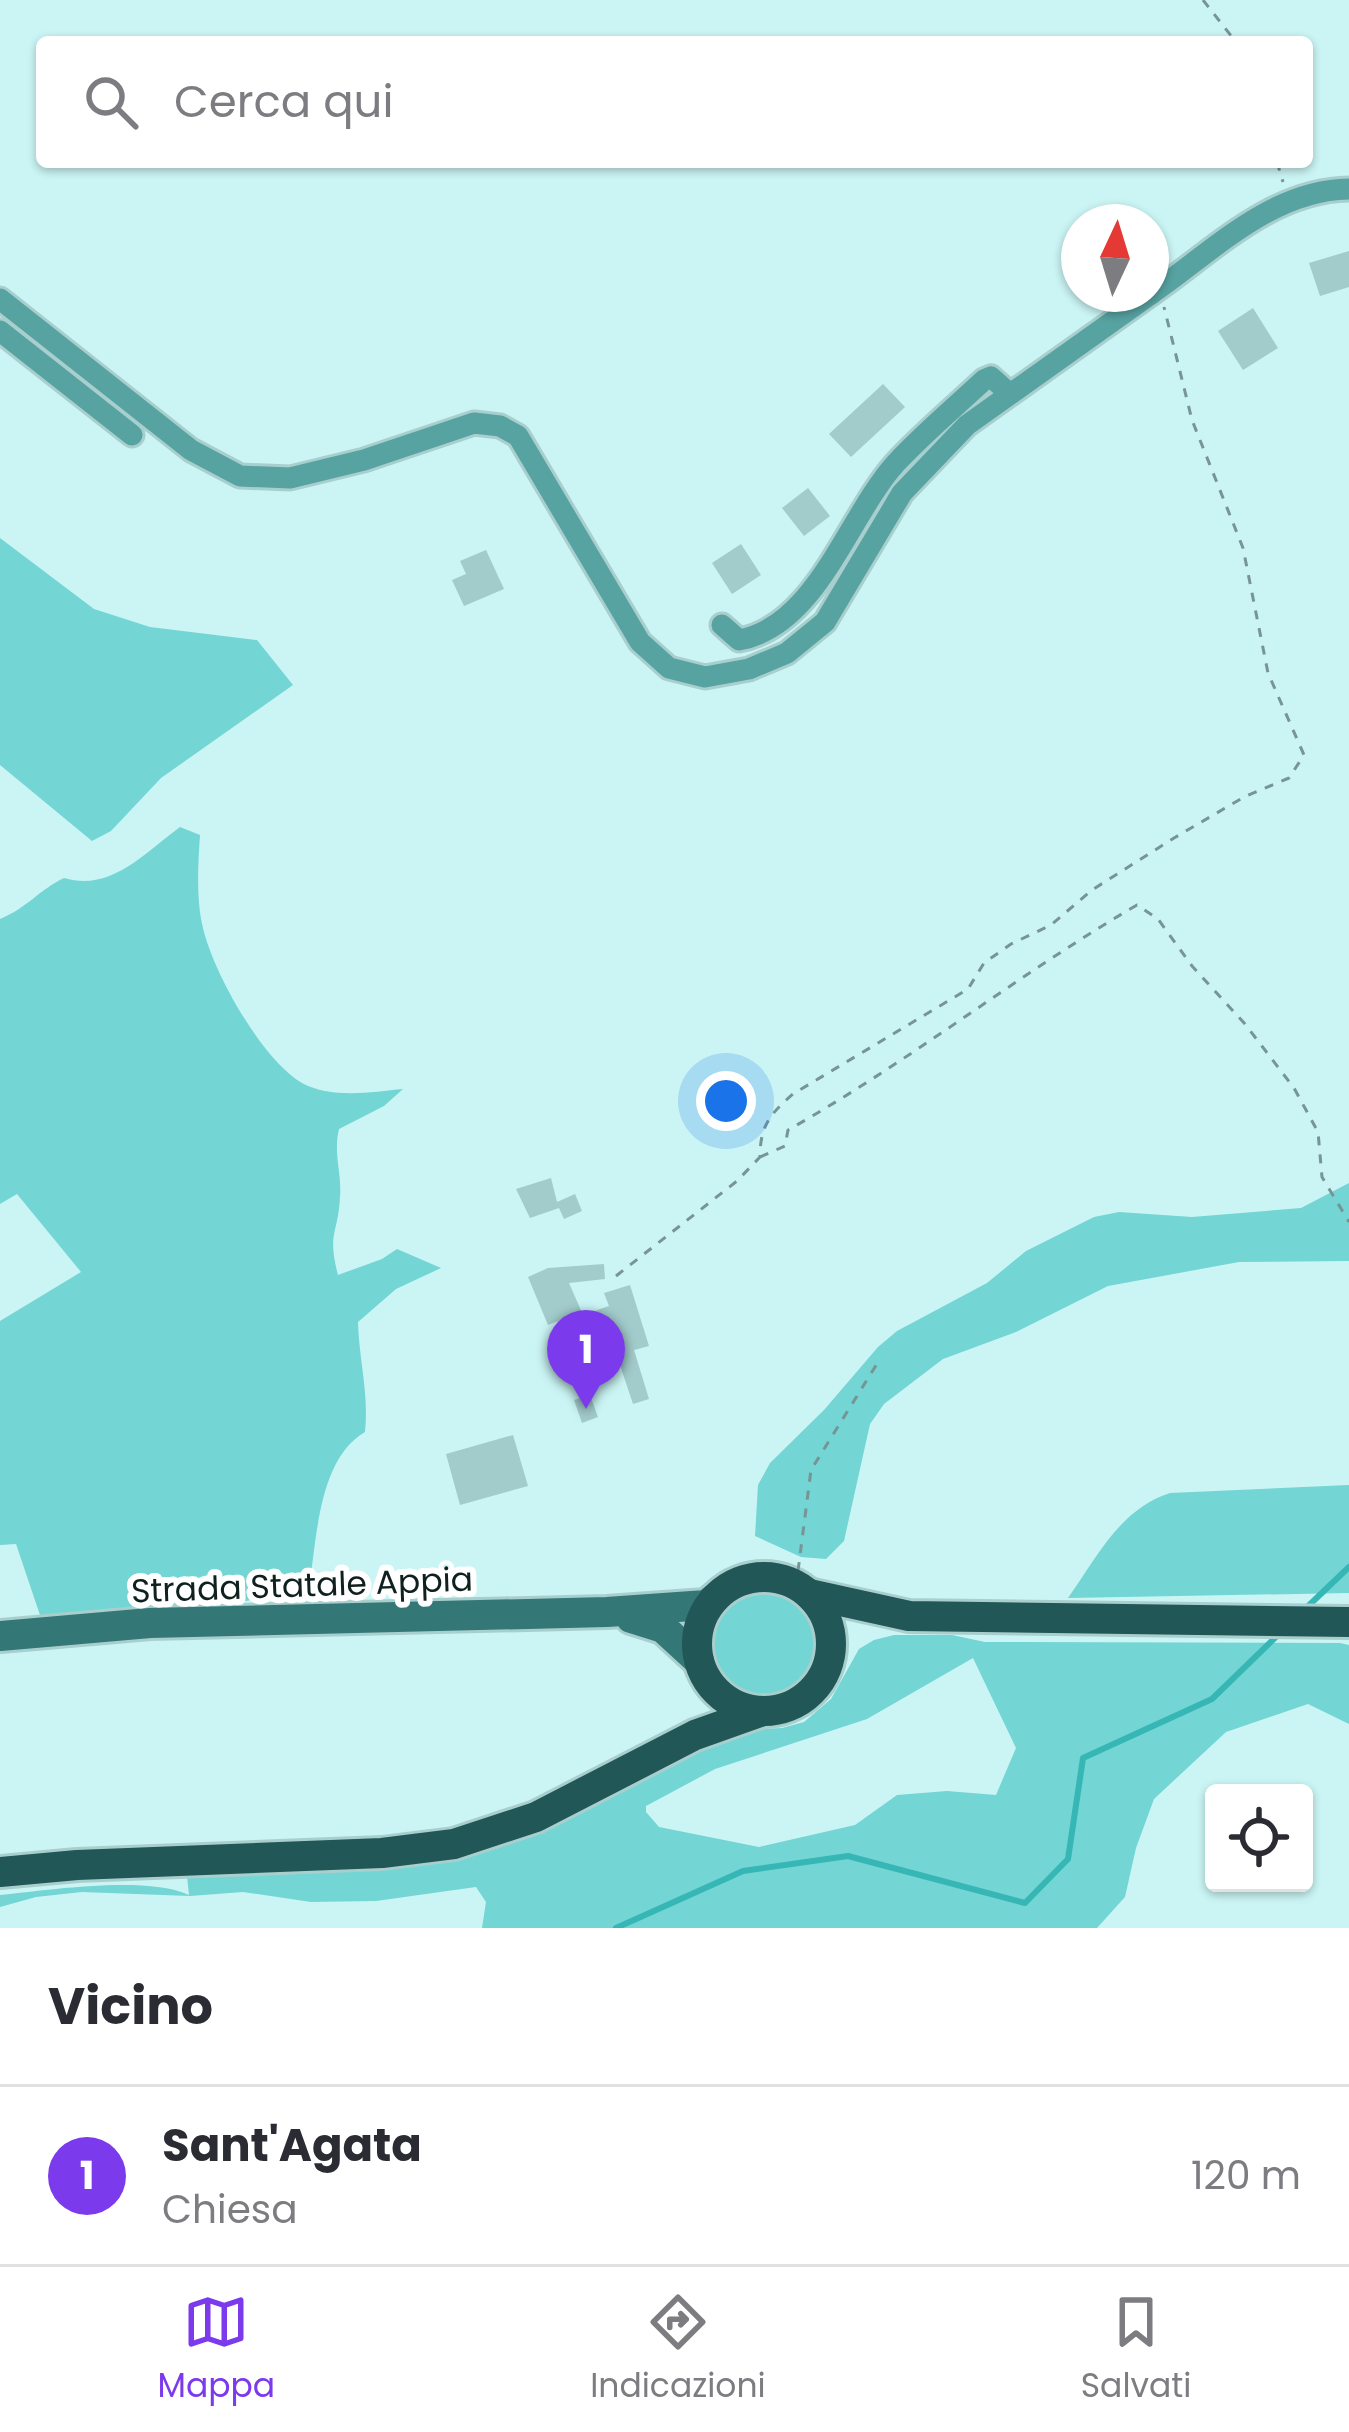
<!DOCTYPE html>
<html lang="it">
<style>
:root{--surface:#fff;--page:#f2f2f3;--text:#2b2b33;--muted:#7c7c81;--line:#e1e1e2;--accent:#7c3aed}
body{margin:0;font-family:Poppins,sans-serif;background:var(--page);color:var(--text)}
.controls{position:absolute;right:36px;bottom:36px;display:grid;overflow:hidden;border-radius:12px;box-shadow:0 3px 9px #0004}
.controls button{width:108px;height:108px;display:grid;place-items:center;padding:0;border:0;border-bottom:3px solid var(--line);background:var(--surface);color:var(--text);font:60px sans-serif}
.compass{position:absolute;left:1061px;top:204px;width:108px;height:108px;border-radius:50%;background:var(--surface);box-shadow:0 3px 9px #0004;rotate:4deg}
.you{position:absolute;left:726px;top:1101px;width:42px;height:42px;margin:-30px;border:9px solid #fff;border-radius:50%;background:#1a73e8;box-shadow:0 0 0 18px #1a73e833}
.badge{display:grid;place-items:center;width:78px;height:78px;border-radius:50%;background:var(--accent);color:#fff;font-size:39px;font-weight:700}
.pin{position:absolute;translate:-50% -99px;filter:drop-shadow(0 3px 6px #0008)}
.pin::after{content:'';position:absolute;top:63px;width:42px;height:36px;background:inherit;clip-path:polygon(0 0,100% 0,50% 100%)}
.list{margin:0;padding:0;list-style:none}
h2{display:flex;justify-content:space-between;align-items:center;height:156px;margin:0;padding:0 48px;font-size:51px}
h2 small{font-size:39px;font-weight:400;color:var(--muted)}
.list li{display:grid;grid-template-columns:78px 1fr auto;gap:36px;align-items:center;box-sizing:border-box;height:180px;padding:0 48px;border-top:3px solid var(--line)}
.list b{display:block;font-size:45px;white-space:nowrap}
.list p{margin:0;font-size:39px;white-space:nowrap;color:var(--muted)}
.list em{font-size:39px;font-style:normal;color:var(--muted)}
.icon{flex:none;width:66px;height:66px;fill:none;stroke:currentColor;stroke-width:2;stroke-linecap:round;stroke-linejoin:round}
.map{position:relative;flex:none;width:1349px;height:1928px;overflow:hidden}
.search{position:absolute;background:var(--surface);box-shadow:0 3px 9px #0004;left:36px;right:36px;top:36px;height:132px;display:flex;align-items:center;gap:30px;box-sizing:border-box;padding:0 42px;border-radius:12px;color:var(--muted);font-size:45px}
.sheet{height:336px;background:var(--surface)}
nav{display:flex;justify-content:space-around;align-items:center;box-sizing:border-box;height:168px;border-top:3px solid var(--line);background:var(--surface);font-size:33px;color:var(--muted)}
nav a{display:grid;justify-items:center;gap:6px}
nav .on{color:var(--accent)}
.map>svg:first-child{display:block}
</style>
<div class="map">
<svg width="1349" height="1928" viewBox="0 0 1349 1928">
<rect width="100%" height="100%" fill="#caf5f4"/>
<g fill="#73d5d4" fill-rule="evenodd">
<polygon points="0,538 94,609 150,627 257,640 293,685 161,778 111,831 92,841 0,765"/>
<path d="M 180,827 L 200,835 C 198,864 196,900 203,928 C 213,972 262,1060 302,1083 C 331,1099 372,1092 403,1089 L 384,1106 L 339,1129 C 333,1154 342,1172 340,1197 C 338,1235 327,1233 338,1275 L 382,1259 L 397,1249 L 441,1268 L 396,1289 L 358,1322 C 359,1361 369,1392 365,1432 C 320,1458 317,1533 310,1581 C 242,1615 121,1610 42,1621 L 16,1544 L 0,1545 L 0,1321 L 81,1272 L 17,1194 L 0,1204 L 0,919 C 27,908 39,890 64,878 C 111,892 143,854 180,827 Z"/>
<polygon points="1349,1183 1349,1261 1239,1262 1108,1286 1016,1332 943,1359 884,1404 870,1424 844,1541 826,1559 801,1557 755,1536 758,1485 770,1463 824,1410 878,1347 897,1331 987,1283 1026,1251 1094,1217 1119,1212 1192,1217 1301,1208"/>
<path d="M 1349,1485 L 1349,1593 L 1068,1598 C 1097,1557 1120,1509 1170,1493 Z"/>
<circle cx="764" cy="1644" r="54"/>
<path d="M 894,1635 L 952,1635 L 985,1642 L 1340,1643 L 1349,1645 L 1349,1724 L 1308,1704 L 1226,1732 L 1154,1799 L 1136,1848 L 1125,1897 L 1097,1928 L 482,1928 L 486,1902 L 476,1887 L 376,1901 L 311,1902 L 243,1892 L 190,1896 L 82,1892 L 36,1897 L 0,1907 L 0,1895 C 47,1890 147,1875 189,1895 L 187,1876 L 381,1870 L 462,1854 L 581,1813 L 686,1751 L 737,1730 L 782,1728 L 804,1722 L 831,1699 L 859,1649 L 874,1640 ZM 973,1658 L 1016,1748 L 996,1795 L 947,1791 L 897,1795 L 855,1825 L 759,1847 L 659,1827 L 646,1812 L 646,1806 L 715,1769 L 867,1719 Z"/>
</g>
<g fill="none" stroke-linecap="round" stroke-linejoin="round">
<g stroke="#37b6b6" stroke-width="6">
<polyline points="1304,1610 1349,1567"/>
<polyline points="616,1928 743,1871 848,1856 1025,1903 1068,1859 1083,1758 1212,1699 1281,1632"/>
</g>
</g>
<g fill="#a2cbcb">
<polygon points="1349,251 1349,287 1320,296 1309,263"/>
<polygon points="1253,308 1278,348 1243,370 1218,331"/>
<polygon points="883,384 905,407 851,457 829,434"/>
<polygon points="808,488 830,516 804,536 782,508"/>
<polygon points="741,544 761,575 732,594 712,563"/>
<polygon points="486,550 504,589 464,606 452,580 466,574 460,561"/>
<polygon points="551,1178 557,1202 575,1194 582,1211 564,1219 559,1208 530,1218 516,1189"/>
<polygon points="604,1264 605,1279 569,1283 583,1315 609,1306 604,1293 630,1285 649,1346 634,1350 649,1399 633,1404 617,1356 590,1364 594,1379 581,1383 561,1320 548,1325 528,1277 548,1268"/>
<polygon points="590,1395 598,1417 582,1423 574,1400"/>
<polygon points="513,1435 528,1486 460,1505 446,1454"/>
</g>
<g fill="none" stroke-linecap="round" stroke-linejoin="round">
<defs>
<g id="street">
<path d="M 1151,294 C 1212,252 1271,190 1349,189"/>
<polyline points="0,299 191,450 240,476 290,478 364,460 474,423 500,426 518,436 640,642 669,668 705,677 749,669 787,653 825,622 902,493 967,425 1151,294"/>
<polyline points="0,331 132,435"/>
<path d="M 722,625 L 739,640 C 817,626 848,516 896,463 C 923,434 955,407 984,380 L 991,377 L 1010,394"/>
</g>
<g id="secondary">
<polyline points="631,1618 663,1628 699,1661"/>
<polyline points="0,1636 150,1623 607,1612 706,1605 714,1599"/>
</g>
<g id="primary">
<circle cx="764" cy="1644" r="67"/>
<polyline points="809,1594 909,1616 1349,1622"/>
<polyline points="0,1872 77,1865 382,1853 454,1844 536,1817 695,1735 760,1712"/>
</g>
</defs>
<use href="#street" stroke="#a8cfce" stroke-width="27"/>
<use href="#secondary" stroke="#a8cfce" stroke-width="36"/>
<use href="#primary" stroke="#a8cfce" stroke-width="36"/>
<g stroke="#769594" stroke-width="3" stroke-dasharray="9 9" stroke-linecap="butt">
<polyline points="1203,0 1236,42"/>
<polyline points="1277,162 1283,182"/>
<path d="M 760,1157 L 785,1146 L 788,1130 C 909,1062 1017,975 1137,905 L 1158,919 L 1192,966 L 1245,1024 L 1294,1088 L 1318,1132 L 1322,1177 L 1349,1222"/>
<path d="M 616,1276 L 737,1181 L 760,1157 C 760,1126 770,1114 793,1094 L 968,989 L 984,963 L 1011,944 L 1051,925 L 1092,890 L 1174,838 L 1244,797 L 1289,778 L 1304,755 L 1268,673 L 1243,548 L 1192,420 L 1164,307"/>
<polyline points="798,1571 811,1470 880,1359"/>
</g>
<use href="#street" stroke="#57a3a2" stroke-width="21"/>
<use href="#secondary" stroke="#377" stroke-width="30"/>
<use href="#primary" stroke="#215757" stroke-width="30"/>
</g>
<g text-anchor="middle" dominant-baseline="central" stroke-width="12" stroke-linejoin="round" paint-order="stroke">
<g font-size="33" fill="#0f201f" stroke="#fff">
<text transform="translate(302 1585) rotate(-2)">Strada Statale Appia</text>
</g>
</g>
</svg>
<div class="controls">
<button><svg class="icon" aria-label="locate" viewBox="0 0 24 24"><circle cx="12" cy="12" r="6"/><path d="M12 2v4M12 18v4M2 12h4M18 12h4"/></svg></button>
</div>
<svg class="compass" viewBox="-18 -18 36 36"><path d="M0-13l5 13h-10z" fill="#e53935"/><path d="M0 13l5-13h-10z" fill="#7c7c81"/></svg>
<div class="you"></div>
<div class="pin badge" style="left:586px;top:1409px">1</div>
<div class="search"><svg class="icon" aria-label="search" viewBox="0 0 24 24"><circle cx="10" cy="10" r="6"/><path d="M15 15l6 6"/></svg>Cerca qui</div>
</div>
<section class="sheet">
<h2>Vicino<small></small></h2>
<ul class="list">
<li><span class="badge">1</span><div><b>Sant'Agata</b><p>Chiesa</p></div><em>120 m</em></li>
</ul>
</section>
<nav>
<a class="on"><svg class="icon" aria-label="map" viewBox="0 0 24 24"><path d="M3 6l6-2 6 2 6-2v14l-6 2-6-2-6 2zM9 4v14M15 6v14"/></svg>Mappa</a>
<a><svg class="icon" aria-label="directions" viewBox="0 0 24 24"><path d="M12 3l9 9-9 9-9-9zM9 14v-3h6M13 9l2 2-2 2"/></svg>Indicazioni</a>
<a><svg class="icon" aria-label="saved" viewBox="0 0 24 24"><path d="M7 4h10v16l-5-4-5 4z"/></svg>Salvati</a>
</nav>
